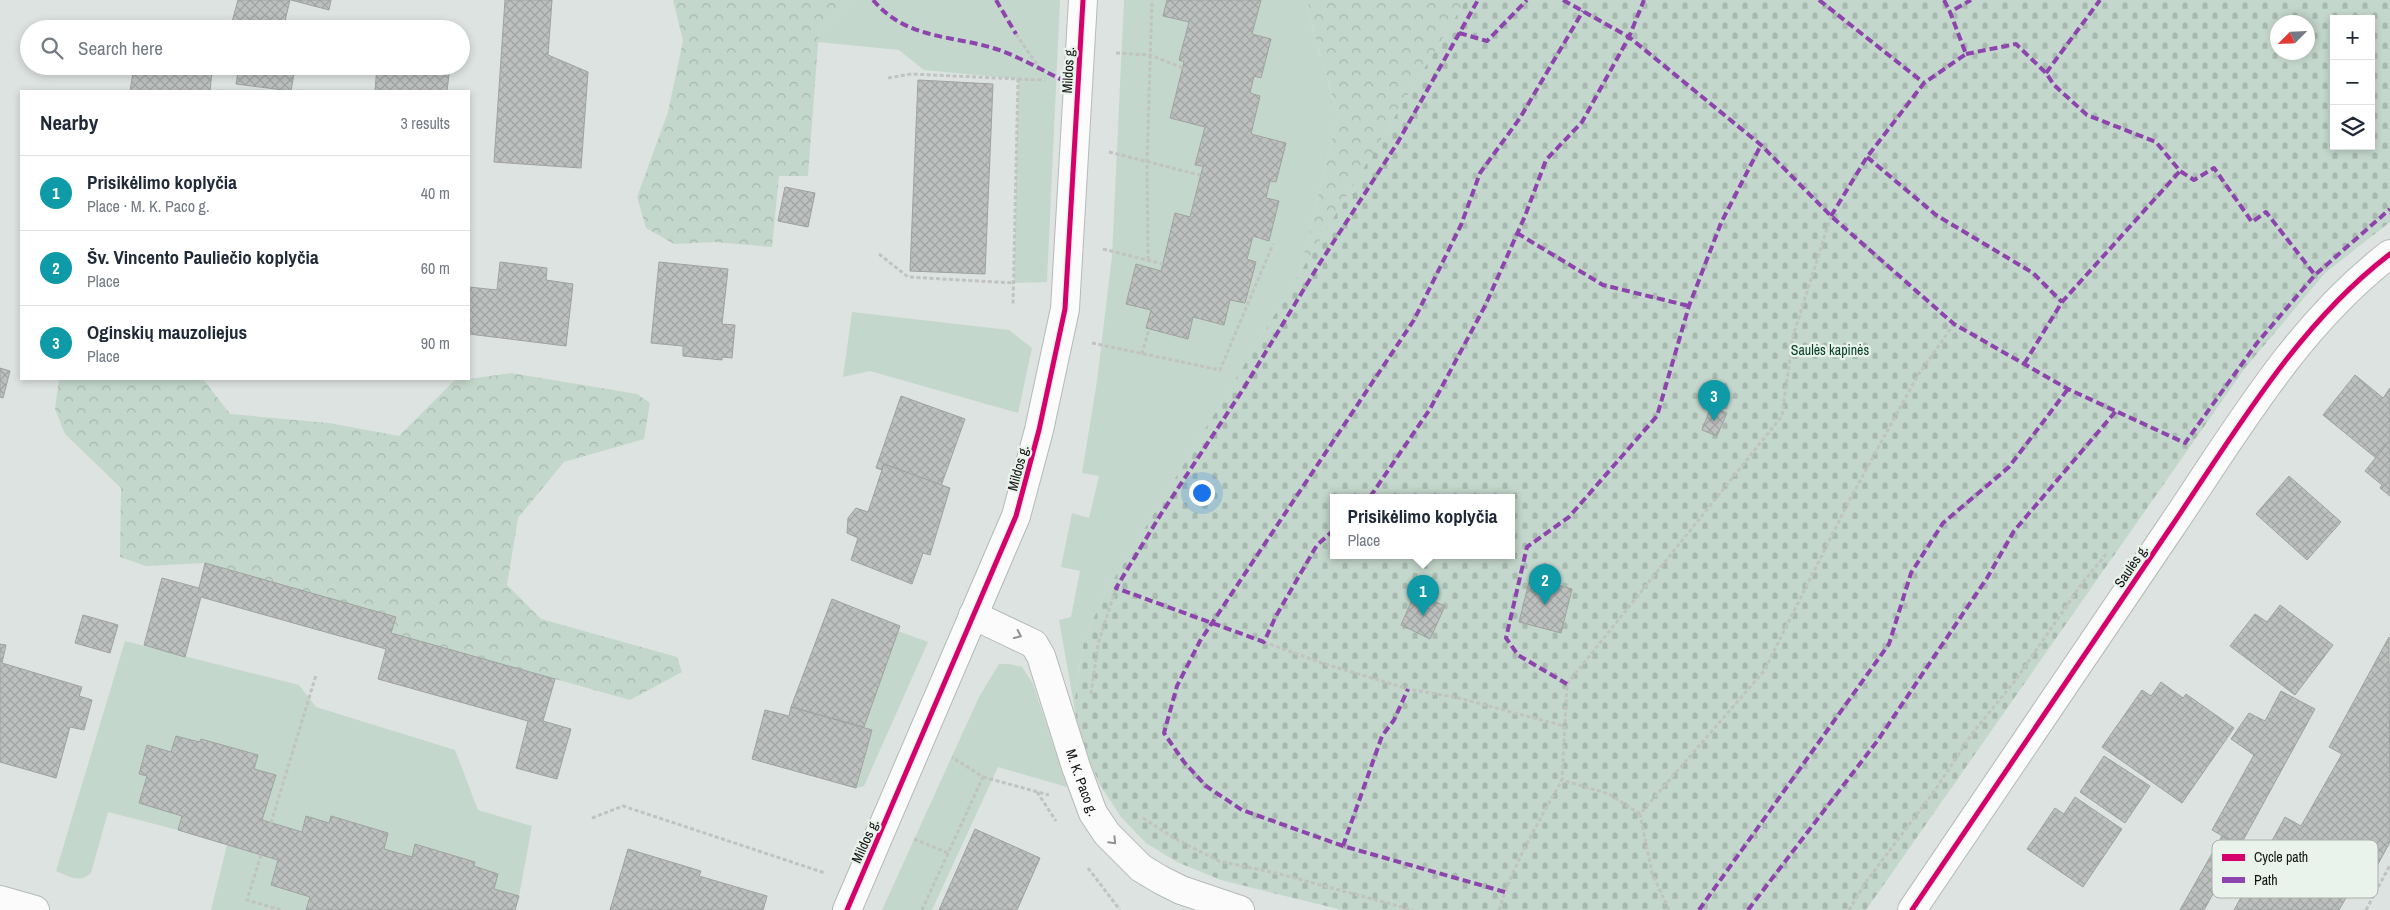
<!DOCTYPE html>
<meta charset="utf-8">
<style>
:root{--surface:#fff;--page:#f6f6f7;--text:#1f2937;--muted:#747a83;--line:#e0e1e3;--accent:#d93025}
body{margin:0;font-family:"Archivo Narrow",sans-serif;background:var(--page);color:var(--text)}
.controls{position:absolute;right:15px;top:15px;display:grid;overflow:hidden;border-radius:0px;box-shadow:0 2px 8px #0003}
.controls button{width:45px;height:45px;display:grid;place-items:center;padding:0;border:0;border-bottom:1px solid var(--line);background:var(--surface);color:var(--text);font:25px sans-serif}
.compass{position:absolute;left:2270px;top:15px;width:45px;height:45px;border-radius:50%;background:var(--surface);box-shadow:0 2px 8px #0003;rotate:246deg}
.you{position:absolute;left:1201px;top:492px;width:18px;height:18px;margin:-12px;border:4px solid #fff;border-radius:50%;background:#1a73e8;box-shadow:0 0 0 8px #1a73e833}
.badge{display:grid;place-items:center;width:32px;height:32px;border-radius:50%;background:var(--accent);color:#fff;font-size:16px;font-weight:700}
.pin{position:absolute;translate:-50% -41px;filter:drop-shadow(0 1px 2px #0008)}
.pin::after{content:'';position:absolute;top:26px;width:18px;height:15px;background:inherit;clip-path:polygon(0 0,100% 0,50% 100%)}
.popup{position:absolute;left:1330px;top:494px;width:185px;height:65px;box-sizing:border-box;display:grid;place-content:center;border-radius:0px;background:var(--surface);filter:drop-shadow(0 1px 4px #0005);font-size:16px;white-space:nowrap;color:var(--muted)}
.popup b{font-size:19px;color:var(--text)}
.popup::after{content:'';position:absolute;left:50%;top:100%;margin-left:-10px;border:10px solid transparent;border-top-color:var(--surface)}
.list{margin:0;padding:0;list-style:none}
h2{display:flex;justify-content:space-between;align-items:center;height:65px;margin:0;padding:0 20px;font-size:21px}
h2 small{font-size:16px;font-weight:400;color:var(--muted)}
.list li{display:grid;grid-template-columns:32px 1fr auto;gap:15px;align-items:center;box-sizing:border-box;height:75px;padding:0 20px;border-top:1px solid var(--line)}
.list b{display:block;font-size:19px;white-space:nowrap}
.list p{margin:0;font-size:16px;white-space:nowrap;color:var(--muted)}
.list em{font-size:16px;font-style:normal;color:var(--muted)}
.icon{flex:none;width:28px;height:28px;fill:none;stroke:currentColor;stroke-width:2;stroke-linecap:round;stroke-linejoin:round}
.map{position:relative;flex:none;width:2390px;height:910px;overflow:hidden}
.search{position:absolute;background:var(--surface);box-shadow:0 2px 8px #0003;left:20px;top:20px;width:450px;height:55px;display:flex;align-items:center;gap:12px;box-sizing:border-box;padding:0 18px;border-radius:28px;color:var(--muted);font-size:19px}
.panel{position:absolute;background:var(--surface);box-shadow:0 2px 8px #0003;left:20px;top:90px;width:450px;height:290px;border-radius:0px}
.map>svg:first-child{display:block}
</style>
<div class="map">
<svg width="2390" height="910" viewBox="0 0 2390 910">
<defs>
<pattern id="forest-crowns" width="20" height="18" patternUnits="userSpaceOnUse" patternTransform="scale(1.25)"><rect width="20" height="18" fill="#c4d7cc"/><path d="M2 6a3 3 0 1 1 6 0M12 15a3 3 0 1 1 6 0" fill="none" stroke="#a7b8ae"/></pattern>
<pattern id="cemetery-stones" width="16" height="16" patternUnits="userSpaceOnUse" patternTransform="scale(1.25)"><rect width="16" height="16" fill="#c4d7cc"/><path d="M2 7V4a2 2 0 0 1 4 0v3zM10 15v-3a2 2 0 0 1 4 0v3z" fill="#a7b8ae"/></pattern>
<pattern id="building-cross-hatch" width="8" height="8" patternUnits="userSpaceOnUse" patternTransform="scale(1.25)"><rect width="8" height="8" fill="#bcc0be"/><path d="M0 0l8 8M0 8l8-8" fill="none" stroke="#a1a4a2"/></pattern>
</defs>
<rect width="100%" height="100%" fill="#dde3e0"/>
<g fill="#c4d7cc">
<polygon points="855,0 1060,0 1047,282 1014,283 1018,79 924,70 899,50 818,42 819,31"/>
<polygon points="1124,0 1167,0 1164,16 1189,22 1180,60 1184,62 1205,127 1196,165 1203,166 1190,217 1175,213 1161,271 1136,265 1126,304 1151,310 1146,328 1188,339 1193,317 1224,325 1230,300 1245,303 1256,262 1247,259 1253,236 1269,240 1279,202 1266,198 1270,181 1276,182 1286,143 1251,134 1260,96 1250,93 1254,76 1261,77 1271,39 1252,34 1261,0 1309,0 1308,12 1338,115 1299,275 1106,592 1084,639 1074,705 1059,620 1071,617 1080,571 1061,567 1072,513 1089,518 1099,476 1082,473 1097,381 1112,256"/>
<polygon points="852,312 1009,330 1032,348 1018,413 870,371 843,377"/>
<polygon points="898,631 928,642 864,786 857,788 872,730 864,727"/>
<path d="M 125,641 L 299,685 L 316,707 L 455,750 L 478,810 L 532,826 L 519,896 L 494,889 L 498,874 L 474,866 L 475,862 L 416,844 L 412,857 L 384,849 L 388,833 L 331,816 L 329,823 L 306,816 L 302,832 L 262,820 L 276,775 L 254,769 L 258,755 L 201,739 L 199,742 L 177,736 L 171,752 L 139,773 L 147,776 L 139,803 L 182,816 L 178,830 L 108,812 L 91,873 C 80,884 68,876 56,871 Z"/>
<polygon points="999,664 1009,664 1022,667 1033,684 1067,787 998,767 932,910 882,910 979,697"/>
<polygon points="227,845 278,860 271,885 310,897 306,910 211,910"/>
</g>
<g fill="url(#forest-crowns)">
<polygon points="673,0 855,0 819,31 808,176 779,176 772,247 714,242 674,244 646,228 637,197 668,112 683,41"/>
<polygon points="1309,0 1466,0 1299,275 1338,115 1308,12"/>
<polygon points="511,373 637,394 650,403 644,439 564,462 518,518 507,585 541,619 677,657 682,672 630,700 391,633 395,617 205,563 146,566 120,557 121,488 65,434 55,409 59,379 203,379 230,414 329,423 399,436 454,381"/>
</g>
<path fill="url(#cemetery-stones)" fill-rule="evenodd" d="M 1466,0 L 2390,0 L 2390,222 L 2325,273 L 2245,368 L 1866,910 L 1342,910 L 1221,880 L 1177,862 L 1146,843 L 1121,817 L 1100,785 L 1080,739 L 1074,705 L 1084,639 L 1106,592 ZM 2334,19 L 2371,19 L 2371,146 L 2334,146 ZM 2278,22 L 2308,22 L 2308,52 L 2278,52 ZM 1334,497 L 1512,497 L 1512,555 L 1334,555 Z"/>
<g fill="url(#building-cross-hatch)" stroke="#9ea2a0">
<polygon points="238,0 290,0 283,29 230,29"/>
<polygon points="291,0 331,0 329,10"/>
<polygon points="505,0 552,0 548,55 588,72 581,168 494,162"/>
<polygon points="1167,0 1261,0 1252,34 1271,39 1261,78 1254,76 1250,93 1260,96 1251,134 1286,143 1276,182 1270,181 1266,198 1279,201 1269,241 1253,236 1247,259 1256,262 1245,303 1230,300 1224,325 1193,317 1188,339 1146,328 1151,310 1126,304 1136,264 1161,271 1175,213 1190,217 1203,166 1195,165 1205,127 1170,118 1184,62 1179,60 1189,22 1163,16"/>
<polygon points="134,66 173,66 212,71 210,91 130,91"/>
<polygon points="239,66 295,67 291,91 236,84"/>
<polygon points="377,66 450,66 447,91 375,91"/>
<polygon points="918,80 993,84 985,274 910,271"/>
<polygon points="785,187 815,193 808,227 778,221"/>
<polygon points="500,262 547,268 546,280 573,284 566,346 469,334 469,287 497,290"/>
<polygon points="659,262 728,269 722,324 735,325 732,358 722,357 722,360 683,356 683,346 651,343"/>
<polygon points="0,368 10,371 3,398 0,397"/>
<polygon points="2355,375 2383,398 2390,388 2390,440 2376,458 2323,415"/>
<polygon points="901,396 965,419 941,486 884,464 882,470 876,468"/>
<polygon points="1711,407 1727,413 1717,436 1702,430"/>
<polygon points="2390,440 2390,496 2380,488 2382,485 2365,471"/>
<polygon points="884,464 950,488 930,555 923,553 912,584 851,560 858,538 847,533 848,518 856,508 868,512"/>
<polygon points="2289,476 2341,522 2307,560 2256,514"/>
<polygon points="205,563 396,617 391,633 555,679 543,721 571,729 557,779 516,768 528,721 378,679 386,649 201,597 185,657 144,645 162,578 199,588"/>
<polygon points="1530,578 1572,589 1561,633 1519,622"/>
<polygon points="1415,593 1445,606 1430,639 1401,625"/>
<polygon points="832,599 900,626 864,727 791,707"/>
<polygon points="2280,605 2333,645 2295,695 2230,646 2255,614 2267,622"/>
<polygon points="83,615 118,625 110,653 75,643"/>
<polygon points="2389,637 2390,842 2364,890 2354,884 2339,910 2234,910 2285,817 2301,826 2342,754 2329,747"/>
<polygon points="0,644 6,645 2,663 82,687 79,696 92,700 84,730 70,727 56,778 0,762"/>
<polygon points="2161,682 2183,698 2186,694 2234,728 2182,803 2102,747 2142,690 2151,696"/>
<polygon points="2281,691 2315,709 2240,846 2212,830 2254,755 2231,739 2249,713 2265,721"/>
<polygon points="791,707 872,730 856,788 752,759 765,710 789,716"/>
<polygon points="176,736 199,742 201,739 258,755 254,769 276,775 262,820 302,832 306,816 329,823 331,816 388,833 384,849 412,857 415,844 475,862 474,866 498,874 494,889 519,896 515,910 306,910 310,897 271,885 278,860 178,830 182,816 139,803 147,776 139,774 147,745 171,752"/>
<polygon points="2104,756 2150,786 2125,823 2080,792"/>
<polygon points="2075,797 2122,829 2083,887 2027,849 2055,808 2064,814"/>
<polygon points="975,829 1040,858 1017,910 939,910"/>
<polygon points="2222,836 2240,846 2204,910 2180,910"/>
<polygon points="628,849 701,871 699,876 767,896 763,910 610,910"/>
</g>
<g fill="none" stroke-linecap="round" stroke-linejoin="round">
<defs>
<g id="street">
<path id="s1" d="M 973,615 L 1034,644 L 1041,656 L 1076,767 L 1093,813 L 1107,834 L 1141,868 L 1161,880 L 1181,890 L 1240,910"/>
<polyline points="0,900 35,910"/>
<polyline points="847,910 1016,516 1039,430 1065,309 1083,0"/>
<path d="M 1912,910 C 1998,782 2085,655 2171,527 C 2236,431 2297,325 2390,254"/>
</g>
</defs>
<use href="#street" stroke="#b5bab7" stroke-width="30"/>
<g stroke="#c1c3c2" stroke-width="3" stroke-dasharray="4 2.5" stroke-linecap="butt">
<polyline points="1016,34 1040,69"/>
<polyline points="1116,53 1150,55 1183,68"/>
<polyline points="888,78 911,74 1018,79 1013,305"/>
<polyline points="1018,79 1045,80"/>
<polyline points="1109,152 1200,175"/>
<polyline points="1103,249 1163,264"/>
<polyline points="879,254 908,277 1014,283"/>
<polyline points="1148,260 1147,162 1152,0"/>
<polyline points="1092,343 1220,370 1273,244"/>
<polyline points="1142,354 1149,329"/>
<polyline points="1264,642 1322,663 1408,689 1459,698 1564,726"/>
<polyline points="1091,694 1098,644 1116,588"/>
<polyline points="983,777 1049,795"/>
<polyline points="1037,792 1056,821"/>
<polyline points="1640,814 1609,794 1562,780 1567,684 1782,416 1793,336 1831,216"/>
<polyline points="592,818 623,806 825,873"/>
<polyline points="1143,818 1174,838 1219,861 1280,874 1413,910"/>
<polyline points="271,823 316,675"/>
<polyline points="914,839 948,853"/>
<polyline points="261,855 247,900 281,910"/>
<polyline points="1088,868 1120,910"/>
<polyline points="922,910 983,777 952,757"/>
<path d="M 1499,910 C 1513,864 1539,821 1562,780"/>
<polyline points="1669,910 1652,873 1640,814 1764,671 1850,499 1918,375 1954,324"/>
<polyline points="1849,910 1866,882 1935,790 1974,731 2015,681 2083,582 2108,552"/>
<polyline points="2366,910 2390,865"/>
</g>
<use href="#street" stroke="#fafbfa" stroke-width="28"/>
<g stroke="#8e44ad" stroke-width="4" stroke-dasharray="8 4" stroke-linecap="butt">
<path d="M 873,0 C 909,42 955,34 1002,51 C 1023,59 1044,71 1064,81"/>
<polyline points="996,0 1016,34"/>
<polyline points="1563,0 1629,37 1761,145 1831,216 1954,324 2068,389 2185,443 2257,343 2315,275 2390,209"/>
<polyline points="1819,0 1924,83"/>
<polyline points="1944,0 1950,12"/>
<polyline points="1459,33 1487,41 1527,0"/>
<polyline points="1966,54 2016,44 2046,73 2054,85 2087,115 2156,142 2180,171 2194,180 2214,168 2252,222 2266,212 2315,275"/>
<polyline points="2046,73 2100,0"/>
<polyline points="1867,157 1936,215 2033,273 2062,302"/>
<polyline points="1831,216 1867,157 1924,83 1966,54 1950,12 1971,0"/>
<polyline points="1517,233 1603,285 1689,306"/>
<polyline points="2024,364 2062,302 2180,171"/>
<polyline points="1370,497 1430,409 1485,306 1525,216 1546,160 1582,122 1629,37 1644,0"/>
<polyline points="1334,530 1317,545 1276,616 1264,642 1116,588 1161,514 1242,391 1318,266 1398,142 1478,0"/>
<polyline points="1567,684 1518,655 1506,638 1527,547 1569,517 1657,416 1689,306 1721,223 1761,145"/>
<polyline points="1343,846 1382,736 1394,720 1408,689"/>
<polyline points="1505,892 1343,846 1242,810 1206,786 1184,762 1164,733 1177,686 1200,641 1414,320 1461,225 1480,173 1520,118 1583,11"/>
<polyline points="1699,910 1889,644 1911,573 1943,523 2009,467 2068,389"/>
<polyline points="1748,910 1878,740 1987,578 2014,531 2116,411"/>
</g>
<defs>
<g id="cycleway">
<polyline points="847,910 1016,516 1039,430 1065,309 1083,0"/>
<path d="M 1912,910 C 1998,782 2085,655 2171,527 C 2236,431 2297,325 2390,254"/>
</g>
</defs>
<use href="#cycleway" stroke="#e9f3ec" stroke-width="8"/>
<use href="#cycleway" stroke="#d6006c" stroke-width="5"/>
</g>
<defs><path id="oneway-chevron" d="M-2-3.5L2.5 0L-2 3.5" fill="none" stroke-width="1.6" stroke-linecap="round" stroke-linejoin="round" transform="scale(1.25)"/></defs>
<g stroke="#919391">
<use href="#oneway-chevron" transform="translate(1018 635) rotate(25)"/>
<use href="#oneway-chevron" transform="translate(1113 841) rotate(46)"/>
</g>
<g text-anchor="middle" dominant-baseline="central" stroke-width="4.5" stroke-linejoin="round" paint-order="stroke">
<g font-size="14" fill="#101311" stroke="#e9f3ec">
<text transform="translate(1068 70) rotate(-87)">Mildos g.</text>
<text transform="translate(1018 468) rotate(-75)">Mildos g.</text>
<text transform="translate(2131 566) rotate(-56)">Saulės g.</text>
<text stroke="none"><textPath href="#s1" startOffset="214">M. K. Paco g.</textPath></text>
<text transform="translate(865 841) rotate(-66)">Mildos g.</text>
</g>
<g font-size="14" fill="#023d24" stroke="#e9f3ec">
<text x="1830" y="350">Saulės kapinės</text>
</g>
</g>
<rect x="2212" y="840" width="166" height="58" rx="8" fill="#e9f3ec" stroke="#a8b0aa" stroke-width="1"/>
<rect x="2222" y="854" width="23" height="7" fill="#d6006c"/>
<rect x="2222" y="877" width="23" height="6" fill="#8e44ad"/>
<g font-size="14" fill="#101311">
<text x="2254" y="862">Cycle path</text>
<text x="2254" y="885">Path</text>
</g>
</svg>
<div class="controls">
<button>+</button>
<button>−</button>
<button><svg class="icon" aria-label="layers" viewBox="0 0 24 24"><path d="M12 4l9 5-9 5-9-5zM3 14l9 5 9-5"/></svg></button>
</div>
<svg class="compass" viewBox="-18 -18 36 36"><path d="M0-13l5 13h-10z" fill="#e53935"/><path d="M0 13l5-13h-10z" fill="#747a83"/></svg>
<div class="you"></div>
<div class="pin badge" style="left:1423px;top:616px;background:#0f9aa8">1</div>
<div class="popup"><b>Prisikėlimo koplyčia</b>Place</div>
<div class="pin badge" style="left:1545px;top:605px;background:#0f9aa8">2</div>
<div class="pin badge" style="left:1714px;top:421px;background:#0f9aa8">3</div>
<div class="search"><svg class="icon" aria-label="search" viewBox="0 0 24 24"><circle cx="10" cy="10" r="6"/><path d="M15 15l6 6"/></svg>Search here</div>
<section class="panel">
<h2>Nearby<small>3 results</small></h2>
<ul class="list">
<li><span class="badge" style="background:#0f9aa8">1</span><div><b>Prisikėlimo koplyčia</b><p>Place · M. K. Paco g.</p></div><em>40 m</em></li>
<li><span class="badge" style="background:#0f9aa8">2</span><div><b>Šv. Vincento Pauliečio koplyčia</b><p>Place</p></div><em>60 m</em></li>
<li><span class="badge" style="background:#0f9aa8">3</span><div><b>Oginskių mauzoliejus</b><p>Place</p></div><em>90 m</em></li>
</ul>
</section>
</div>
